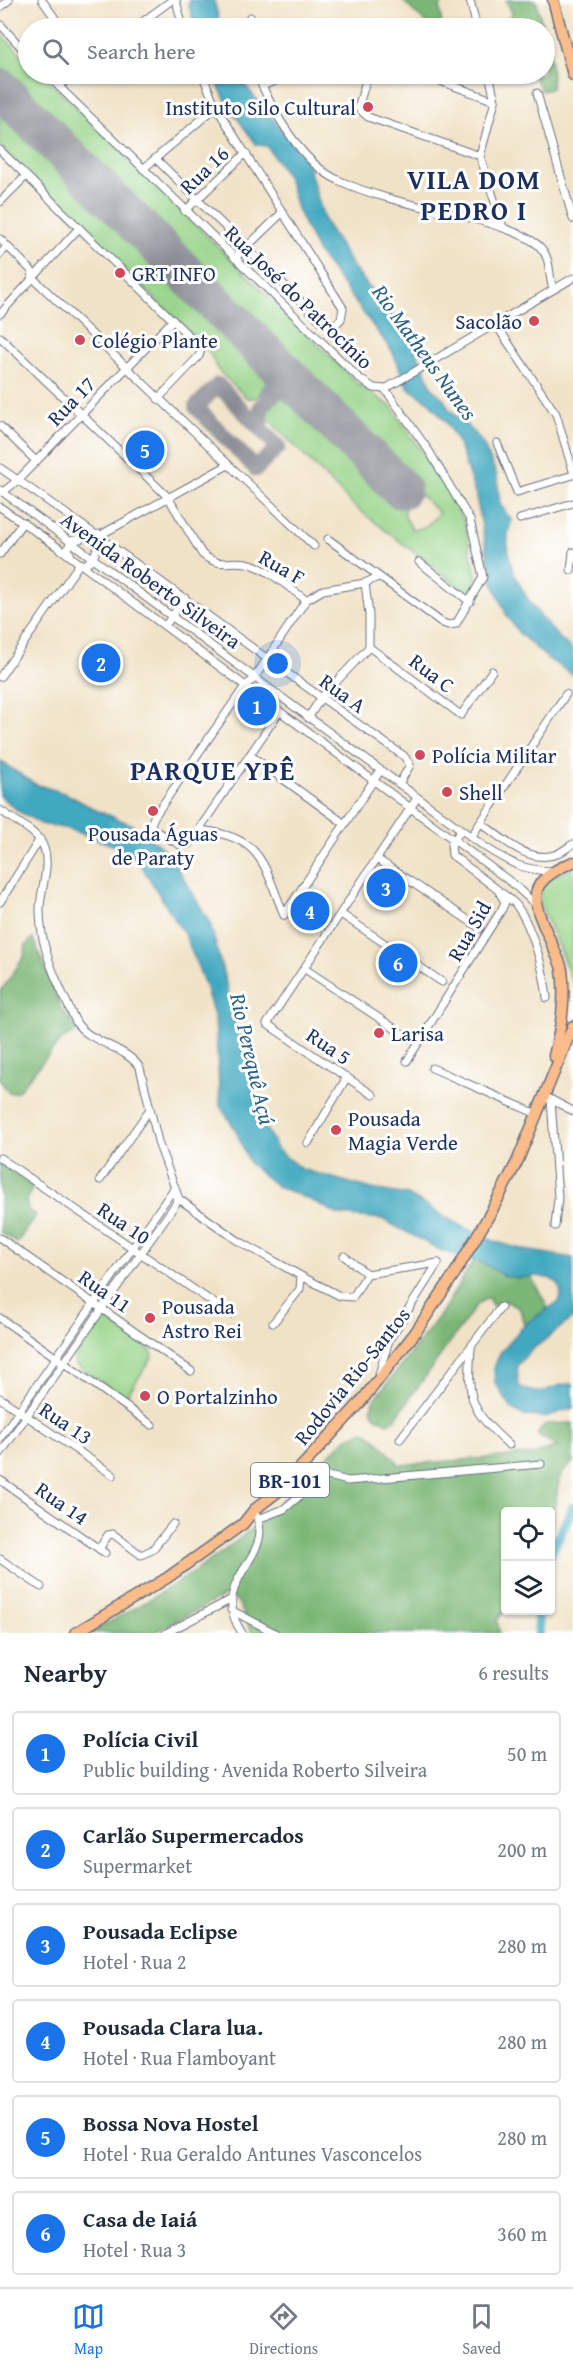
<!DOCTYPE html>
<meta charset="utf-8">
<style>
:root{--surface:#fff;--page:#f2f2f3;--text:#1f2937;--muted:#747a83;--line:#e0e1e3;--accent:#1a73e8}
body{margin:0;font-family:"Gentium Book Plus",serif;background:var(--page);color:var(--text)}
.controls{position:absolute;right:18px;bottom:18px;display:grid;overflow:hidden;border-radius:6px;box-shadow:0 2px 4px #0004}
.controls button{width:54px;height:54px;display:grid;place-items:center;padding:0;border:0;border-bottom:2px solid var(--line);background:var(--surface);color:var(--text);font:30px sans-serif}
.you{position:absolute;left:278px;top:664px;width:21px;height:21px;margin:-15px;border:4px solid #fff;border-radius:50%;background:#1a73e8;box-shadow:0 0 0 9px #1a73e833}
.badge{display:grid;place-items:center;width:39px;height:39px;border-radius:50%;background:var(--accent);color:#fff;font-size:20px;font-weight:700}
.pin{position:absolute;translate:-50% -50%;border:3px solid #fff;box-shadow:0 2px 6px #0006}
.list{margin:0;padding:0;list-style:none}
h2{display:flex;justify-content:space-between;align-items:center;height:78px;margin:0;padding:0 24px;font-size:26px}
h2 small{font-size:20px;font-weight:400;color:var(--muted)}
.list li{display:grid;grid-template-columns:39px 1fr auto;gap:18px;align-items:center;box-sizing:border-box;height:84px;margin:0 12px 12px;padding:0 12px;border:2px solid var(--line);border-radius:6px}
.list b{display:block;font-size:22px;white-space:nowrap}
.list p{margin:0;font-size:20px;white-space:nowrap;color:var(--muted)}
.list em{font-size:20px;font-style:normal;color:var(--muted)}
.icon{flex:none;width:33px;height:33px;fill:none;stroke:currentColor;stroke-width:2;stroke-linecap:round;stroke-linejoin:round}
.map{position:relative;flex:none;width:573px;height:1633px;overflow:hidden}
.search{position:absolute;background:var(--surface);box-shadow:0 2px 4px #0004;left:18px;right:18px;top:18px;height:66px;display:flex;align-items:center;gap:15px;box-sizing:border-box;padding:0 21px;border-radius:33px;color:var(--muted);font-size:22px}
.sheet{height:654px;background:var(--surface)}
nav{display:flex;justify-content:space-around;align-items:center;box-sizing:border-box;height:84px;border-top:2px solid var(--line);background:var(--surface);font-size:16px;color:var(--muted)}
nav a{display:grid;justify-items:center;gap:3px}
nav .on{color:var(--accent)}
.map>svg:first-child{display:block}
</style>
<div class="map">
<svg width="573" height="1633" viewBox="0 0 573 1633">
<rect width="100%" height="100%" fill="#fff"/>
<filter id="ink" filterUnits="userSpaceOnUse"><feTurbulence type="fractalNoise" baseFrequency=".0167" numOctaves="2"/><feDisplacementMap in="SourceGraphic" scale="12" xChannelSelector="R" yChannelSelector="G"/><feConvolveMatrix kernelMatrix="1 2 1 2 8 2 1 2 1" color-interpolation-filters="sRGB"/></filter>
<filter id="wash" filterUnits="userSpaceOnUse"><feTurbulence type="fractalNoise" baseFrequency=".008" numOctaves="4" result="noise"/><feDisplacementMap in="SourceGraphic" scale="24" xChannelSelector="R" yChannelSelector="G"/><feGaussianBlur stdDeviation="1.35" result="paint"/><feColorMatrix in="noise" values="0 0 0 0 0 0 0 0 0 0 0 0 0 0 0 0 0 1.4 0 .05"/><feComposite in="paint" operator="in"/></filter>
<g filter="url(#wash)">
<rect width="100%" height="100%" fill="#f0e2c6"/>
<g fill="#98d489" stroke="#5a8274" stroke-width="1.5">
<path d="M 0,33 L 28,61 L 28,74 L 42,74 L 360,386 L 391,406 L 446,487 L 464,522 L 477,580 L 470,595 L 354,506 L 265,416 L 265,408 L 282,391 L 291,392 L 404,506 L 405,517 L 412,529 C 425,531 431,521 439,513 L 0,74 Z"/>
<polygon points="0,102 272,374 272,383 256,398 247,398 218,370 209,352 0,146"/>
<polygon points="573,868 573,979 572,980 539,901 544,884 553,876"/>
<polygon points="104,1317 151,1351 153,1356 127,1395 122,1396 75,1364 74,1359 100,1318"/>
</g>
<g fill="#7ab675" stroke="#4a726a" stroke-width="1.5">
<polygon points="402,0 440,0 442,2 440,8 442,28 431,28"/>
<polygon points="506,0 536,0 543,28 501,28 512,13"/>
<polygon points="545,36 551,61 552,88 542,91 532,74 544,74"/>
<polygon points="33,938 61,1008 78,1031 61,1040 17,1092 9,1093 0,1080 0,992 24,957 26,945"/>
<polygon points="0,1164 33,1186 26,1202 28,1210 36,1215 17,1243 0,1232"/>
<path d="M 474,1260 C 498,1268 502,1279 531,1276 L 548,1308 L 524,1325 L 520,1309 L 506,1301 L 492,1305 L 488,1298 L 478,1303 L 395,1419 L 388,1423 L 376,1417 L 371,1409 L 374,1400 L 441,1314 Z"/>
<path d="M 573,1423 L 573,1462 L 560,1476 L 551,1527 L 550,1512 L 506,1512 L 506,1608 L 497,1621 L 500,1633 L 252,1633 L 238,1602 L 228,1594 L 153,1633 L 89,1633 C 141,1605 194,1575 240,1538 C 278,1507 312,1471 347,1438 L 364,1431 L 378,1441 L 400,1465 L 536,1454 L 557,1446 L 537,1434 L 546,1424 Z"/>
</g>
<g fill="#3fa8bf" stroke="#2d6c8e" stroke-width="1.5">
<polygon points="189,0 214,0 221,28 196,28 189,7"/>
<path d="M 212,74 L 236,74 L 307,161 L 325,222 L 353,267 L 412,341 L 433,389 L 443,398 L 449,409 L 476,434 L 483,444 L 497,475 L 500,504 L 512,521 C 493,562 542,625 573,650 L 573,675 L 548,659 L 518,632 L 507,616 L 493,583 L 476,496 L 458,442 L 446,422 L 428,401 L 408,388 L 392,351 L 317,251 L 297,209 L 288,178 L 267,146 L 257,145 L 231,110 Z"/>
<path d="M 0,761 L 35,784 L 67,794 L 98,811 L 133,825 L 161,847 L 174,862 L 210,923 L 252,1081 L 258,1114 L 278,1150 L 301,1169 L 372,1189 L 408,1195 L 461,1226 L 496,1242 L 525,1250 L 573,1258 L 573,1318 L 528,1353 L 517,1366 L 519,1386 C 544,1401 550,1382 573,1384 L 573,1408 L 545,1417 L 524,1416 L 511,1408 L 495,1383 L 494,1368 L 500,1353 L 524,1325 L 558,1302 L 561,1293 L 558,1283 L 551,1279 L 538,1276 L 517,1278 L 503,1275 L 483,1263 L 442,1251 L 382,1219 L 339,1215 L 317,1203 L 277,1186 L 250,1164 L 235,1129 L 220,1106 L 215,1019 L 205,985 L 186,937 L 137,859 L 115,846 L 69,829 L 41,824 L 18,811 L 0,796 Z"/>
</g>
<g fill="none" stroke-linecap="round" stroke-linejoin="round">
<g stroke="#3fa8bf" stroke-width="10">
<polyline points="550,1555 573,1507"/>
<polyline points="537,1610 539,1633"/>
</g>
<g stroke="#868892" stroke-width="16">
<polygon points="218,385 278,447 256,469 196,407"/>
<polyline points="267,393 276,383 280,368"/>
<polyline points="260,428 261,407 281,387 299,387"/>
</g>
<polyline stroke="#868892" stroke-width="40" points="0,88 401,489"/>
</g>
</g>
<g filter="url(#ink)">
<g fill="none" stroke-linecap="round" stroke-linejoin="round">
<defs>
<g id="minor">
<polyline points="42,0 62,28"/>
<polyline points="176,0 183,28"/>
<polyline points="470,0 477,28"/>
<polyline points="0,7 9,0"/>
<polyline points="250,17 251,28"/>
<polyline points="0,24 28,55"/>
<polyline points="134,28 172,0"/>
<polyline points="46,74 360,379 374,388 385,389 429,451 470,520 483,577 456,624 448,625 441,622 328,539"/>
<path d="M 257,74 C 272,110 301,163 338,180 C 377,199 431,208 474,219 C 490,223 529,235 540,247 C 552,259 548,276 553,289"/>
<polyline points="368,74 358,108 368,117 480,156"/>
<polyline points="421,74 495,101"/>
<polyline points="489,74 495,101 480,156 503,227"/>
<polyline points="59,86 75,74"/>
<polyline points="262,86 293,74"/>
<polyline points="537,93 573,219"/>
<polyline points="0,150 199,346 201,350 199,356 158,399"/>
<polyline points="156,159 325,325 335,325 341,319 343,308 216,107 202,74"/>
<polyline points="143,169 216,107"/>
<polyline points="0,202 26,176"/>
<polyline points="185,211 246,153"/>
<polyline points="0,239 31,270 34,279 314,546"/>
<polyline points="0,254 7,247"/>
<polyline points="235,258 283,212"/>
<polyline points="0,314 79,228"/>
<polyline points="495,323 556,414 573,471"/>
<path d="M 0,337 L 168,497 L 202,554 C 221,570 231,558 251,564 C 271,571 289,588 306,600"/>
<polyline points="385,389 573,278"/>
<polyline points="0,426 36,461"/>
<polyline points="497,443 517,492 573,475"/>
<path d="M 0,468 C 137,561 268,662 404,756 L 410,765 L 399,784"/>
<path d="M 0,490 L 485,847 C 510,863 522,870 552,871"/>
<polyline points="3,492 18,480 173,320"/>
<polyline points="0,507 59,548 512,883 535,904"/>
<polyline points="520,519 573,503"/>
<polyline points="0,554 23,522"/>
<polyline points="71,556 68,548 71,541 99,534"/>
<polyline points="419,562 470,602"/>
<polyline points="571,570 573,552"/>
<polyline points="165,626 185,598"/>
<polyline points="369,647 461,715 492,671"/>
<polyline points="0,677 80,563 85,565 93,558 104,533 228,465"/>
<polyline points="279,712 189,844 182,846 154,830 151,824 154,817 245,686 253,680 306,600 323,590 365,583 378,577"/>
<polyline points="308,718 321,698 369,647 369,615 365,583"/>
<polyline points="250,755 345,824"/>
<path d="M 0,810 C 13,820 39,832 44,848 C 51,868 39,892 40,912 C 40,950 59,986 75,1020 C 85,1042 125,1045 140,1068 L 159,1145 L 179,1199 L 0,1454"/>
<path d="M 481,823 C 502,838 529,865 557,854 C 562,852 568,847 573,844"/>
<path d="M 199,830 C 262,836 263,863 284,915"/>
<polyline points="471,837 566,694"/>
<polyline points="377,859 480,928"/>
<path d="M 502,893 C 507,897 513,901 517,906 C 533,929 544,970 547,998"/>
<polyline points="0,902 40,839"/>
<polyline points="341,914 442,982"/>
<polyline points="284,915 380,771"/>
<polyline points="305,969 409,1038"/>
<polyline points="407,1061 502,909 505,902 498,890 452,855 451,845 461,830"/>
<polyline points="432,1068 537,1114"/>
<polyline points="373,1095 267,1024 417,798"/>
<polyline points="548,1098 573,1111"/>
<polyline points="551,1100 558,1198 555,1226"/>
<polyline points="308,1143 347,1077"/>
<polyline points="0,1158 230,1314"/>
<polyline points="100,1180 150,1109"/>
<polyline points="176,1197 237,1240 301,1276 300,1289 273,1323"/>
<polyline points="0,1238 191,1371"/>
<polyline points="344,1256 367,1274 438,1263"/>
<polyline points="301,1276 340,1296 353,1297 367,1274"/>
<polyline points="0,1318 152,1425"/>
<path d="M 471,1348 C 467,1400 470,1410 509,1445"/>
<polyline points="378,1378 389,1340 438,1263"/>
<polyline points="0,1398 113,1475"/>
<polyline points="0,1438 175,1187"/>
<polyline points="400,1439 501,1307"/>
<polyline points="0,1480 105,1553"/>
<polyline points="258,1519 284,1509 324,1475 348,1481 541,1464"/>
<polyline points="99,1549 108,1535 113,1534 141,1555 152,1550 173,1524"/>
<polyline points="0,1559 41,1587"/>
<polyline points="231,1610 275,1633"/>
<polyline points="166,1633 230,1600"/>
<path d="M 242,1633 C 206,1579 277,1558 256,1515"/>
</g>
<g id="highway">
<polyline points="553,0 573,75"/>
<path d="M 554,1056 C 561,1027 566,1000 562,970 C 561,963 556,955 554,949 C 535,904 518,885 573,862"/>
<polyline points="75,1633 167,1578 243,1524 254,1510 281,1489 359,1404 415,1333 455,1273 491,1212 517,1162 573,1026"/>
</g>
</defs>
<use href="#minor" stroke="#666e82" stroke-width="9"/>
<use href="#highway" stroke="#666e82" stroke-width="13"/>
<use href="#minor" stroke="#fff" stroke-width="7"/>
<use href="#highway" stroke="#fabc8b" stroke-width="10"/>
</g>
</g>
<g fill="#d1495b" stroke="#fff" stroke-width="2">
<circle cx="368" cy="107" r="6"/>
<circle cx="120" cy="273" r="6"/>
<circle cx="534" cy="321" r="6"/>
<circle cx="80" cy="340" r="6"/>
<circle cx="420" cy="755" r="6"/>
<circle cx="447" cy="792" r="6"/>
<circle cx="153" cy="811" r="6"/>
<circle cx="379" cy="1033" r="6"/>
<circle cx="336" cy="1130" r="6"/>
<circle cx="150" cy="1318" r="6"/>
<circle cx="145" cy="1396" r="6"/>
</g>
<g text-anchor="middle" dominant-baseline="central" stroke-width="6" stroke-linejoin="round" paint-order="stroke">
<rect fill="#fff" stroke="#5f6d8e" stroke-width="1.5" x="251" y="1463" width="78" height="34" rx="4.5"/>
<g font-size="20" font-weight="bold" fill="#1b2f5e">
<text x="290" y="1480">BR-101</text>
</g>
<g font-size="21" fill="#1b2f5e" stroke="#fff" text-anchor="start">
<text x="356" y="107" text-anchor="end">Instituto Silo Cultural</text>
<text x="132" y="273">GRT INFO</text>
<text x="522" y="321" text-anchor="end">Sacolão</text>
<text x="92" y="340">Colégio Plante</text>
<text x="432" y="755">Polícia Militar</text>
<text x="459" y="792">Shell</text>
<text x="153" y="833" text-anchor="middle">Pousada Águas<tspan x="153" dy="24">de Paraty</tspan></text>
<text x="391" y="1033">Larisa</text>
<text x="348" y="1118">Pousada<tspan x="348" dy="24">Magia Verde</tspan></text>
<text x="162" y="1306">Pousada<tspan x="162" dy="24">Astro Rei</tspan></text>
<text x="157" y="1396">O Portalzinho</text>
</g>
<g font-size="21" fill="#1b2f5e" stroke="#fff">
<text transform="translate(204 170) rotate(-44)">Rua 16</text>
<text transform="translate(299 297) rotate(44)">Rua José do Patrocínio</text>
<text transform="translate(71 401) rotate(-46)">Rua 17</text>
<text transform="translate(282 567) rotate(30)">Rua F</text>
<text transform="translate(151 580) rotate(36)">Avenida Roberto Silveira</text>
<text transform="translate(432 673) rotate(37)">Rua C</text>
<text transform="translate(343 693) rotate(36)">Rua A</text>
<text transform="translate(469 931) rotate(-60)">Rua Sid</text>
<text transform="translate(329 1046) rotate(34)">Rua 5</text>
<text transform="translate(124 1223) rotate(34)">Rua 10</text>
<text transform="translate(105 1291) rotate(35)">Rua 11</text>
<text transform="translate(352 1376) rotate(-51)">Rodovia Rio-Santos</text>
<text transform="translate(66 1423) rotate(34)">Rua 13</text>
<text transform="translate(62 1503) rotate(35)">Rua 14</text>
</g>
<g font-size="22" font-style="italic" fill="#295f85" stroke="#fff">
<text transform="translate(425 352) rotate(54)">Rio Matheus Nunes</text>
<text transform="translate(253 1059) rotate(77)">Rio Perequê Açú</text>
</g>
<g font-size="27" font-weight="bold" letter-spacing="1.5" fill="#1b2f5e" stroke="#fff">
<text x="474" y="179">VILA DOM<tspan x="474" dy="31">PEDRO I</tspan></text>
<text x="213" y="770">PARQUE YPÊ</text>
</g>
</g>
</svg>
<div class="controls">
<button><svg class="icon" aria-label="locate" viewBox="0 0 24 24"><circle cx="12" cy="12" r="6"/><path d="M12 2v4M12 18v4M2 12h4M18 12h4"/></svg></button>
<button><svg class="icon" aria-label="layers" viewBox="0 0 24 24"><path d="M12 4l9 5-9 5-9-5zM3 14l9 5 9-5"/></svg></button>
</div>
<div class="you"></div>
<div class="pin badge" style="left:257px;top:706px">1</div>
<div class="pin badge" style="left:101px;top:663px">2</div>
<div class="pin badge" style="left:386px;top:888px">3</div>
<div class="pin badge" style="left:310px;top:911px">4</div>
<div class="pin badge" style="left:145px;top:450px">5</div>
<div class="pin badge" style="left:398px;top:963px">6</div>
<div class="search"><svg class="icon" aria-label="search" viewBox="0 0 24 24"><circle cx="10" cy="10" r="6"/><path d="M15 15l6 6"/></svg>Search here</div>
</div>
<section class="sheet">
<h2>Nearby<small>6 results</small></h2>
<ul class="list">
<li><span class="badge">1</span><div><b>Polícia Civil</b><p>Public building · Avenida Roberto Silveira</p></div><em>50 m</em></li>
<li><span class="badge">2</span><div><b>Carlão Supermercados</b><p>Supermarket</p></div><em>200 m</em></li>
<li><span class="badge">3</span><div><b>Pousada Eclipse</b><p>Hotel · Rua 2</p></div><em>280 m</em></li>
<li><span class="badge">4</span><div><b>Pousada Clara lua.</b><p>Hotel · Rua Flamboyant</p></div><em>280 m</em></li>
<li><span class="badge">5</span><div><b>Bossa Nova Hostel</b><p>Hotel · Rua Geraldo Antunes Vasconcelos</p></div><em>280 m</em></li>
<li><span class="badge">6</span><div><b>Casa de Iaiá</b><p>Hotel · Rua 3</p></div><em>360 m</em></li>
</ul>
</section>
<nav>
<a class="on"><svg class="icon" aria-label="map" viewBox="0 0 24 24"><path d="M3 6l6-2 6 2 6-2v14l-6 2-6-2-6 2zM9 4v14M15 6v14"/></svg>Map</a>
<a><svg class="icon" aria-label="directions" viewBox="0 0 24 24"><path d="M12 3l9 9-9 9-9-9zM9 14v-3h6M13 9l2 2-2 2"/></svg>Directions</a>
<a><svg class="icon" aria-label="saved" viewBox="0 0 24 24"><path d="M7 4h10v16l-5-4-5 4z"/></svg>Saved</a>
</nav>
